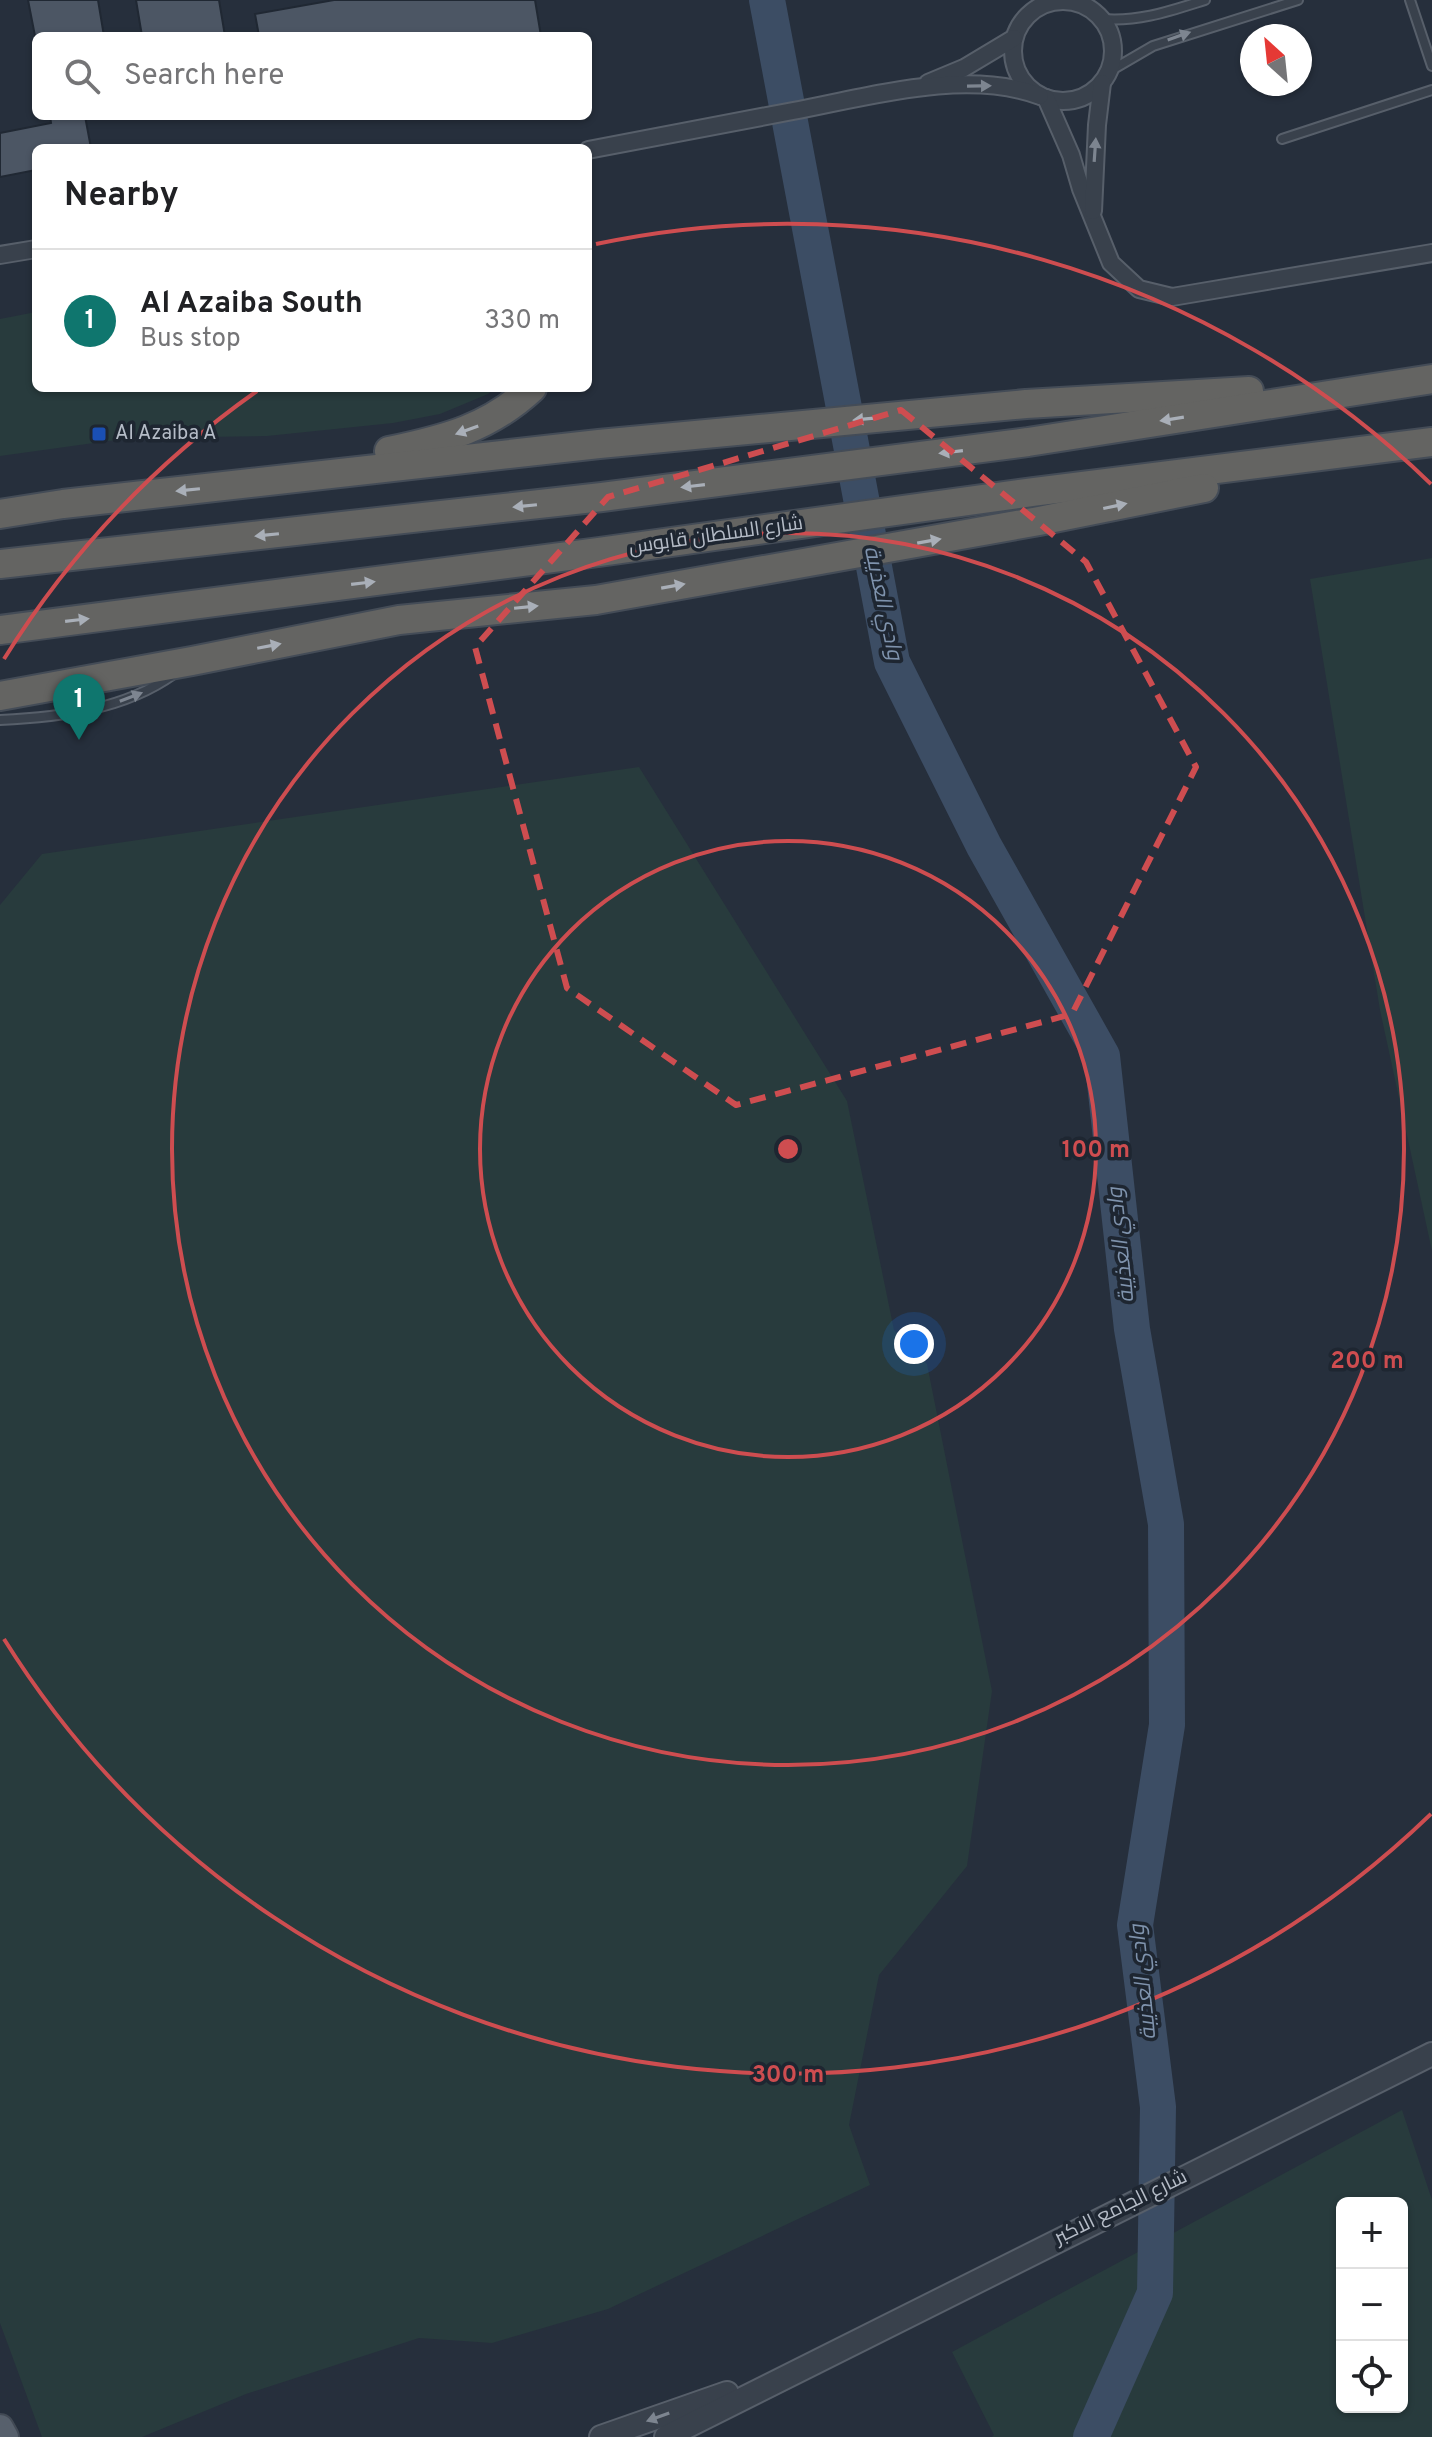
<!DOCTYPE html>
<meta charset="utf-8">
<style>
:root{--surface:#fff;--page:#f2f2f2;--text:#202124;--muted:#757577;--line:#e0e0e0;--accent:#0f766e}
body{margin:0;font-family:Overpass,Cairo,sans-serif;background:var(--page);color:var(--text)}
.controls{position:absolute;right:24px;bottom:24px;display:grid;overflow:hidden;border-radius:12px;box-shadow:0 2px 6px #0004}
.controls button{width:72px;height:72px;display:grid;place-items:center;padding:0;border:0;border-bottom:2px solid var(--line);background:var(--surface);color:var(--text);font:40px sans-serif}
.compass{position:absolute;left:1240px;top:24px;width:72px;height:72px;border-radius:50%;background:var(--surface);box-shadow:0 2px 6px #0004;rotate:333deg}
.you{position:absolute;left:914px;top:1344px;width:28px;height:28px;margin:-20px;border:6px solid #fff;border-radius:50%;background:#1a73e8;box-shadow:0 0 0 12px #1a73e833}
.badge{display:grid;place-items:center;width:52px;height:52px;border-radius:50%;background:var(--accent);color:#fff;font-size:26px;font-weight:700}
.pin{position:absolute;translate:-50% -66px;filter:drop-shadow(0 2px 4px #0008)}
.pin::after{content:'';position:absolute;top:42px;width:28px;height:24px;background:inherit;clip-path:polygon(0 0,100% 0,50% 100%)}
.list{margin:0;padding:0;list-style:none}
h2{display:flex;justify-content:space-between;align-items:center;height:104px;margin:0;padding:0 32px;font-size:34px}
h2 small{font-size:26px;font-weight:400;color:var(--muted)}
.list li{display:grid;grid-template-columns:52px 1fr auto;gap:24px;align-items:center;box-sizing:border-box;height:144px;padding:0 32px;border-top:2px solid var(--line)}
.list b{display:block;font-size:30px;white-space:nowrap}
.list p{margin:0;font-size:26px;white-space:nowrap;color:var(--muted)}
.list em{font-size:26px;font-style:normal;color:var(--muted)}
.icon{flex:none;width:44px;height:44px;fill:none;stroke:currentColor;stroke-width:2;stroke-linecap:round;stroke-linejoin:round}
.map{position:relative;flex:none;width:1432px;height:2437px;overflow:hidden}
.search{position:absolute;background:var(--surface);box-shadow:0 2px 6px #0004;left:32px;top:32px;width:560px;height:88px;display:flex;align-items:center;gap:20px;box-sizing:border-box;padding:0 28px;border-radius:12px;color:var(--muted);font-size:30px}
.panel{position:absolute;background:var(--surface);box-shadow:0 2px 6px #0004;left:32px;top:144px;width:560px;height:248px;border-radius:12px}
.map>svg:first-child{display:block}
</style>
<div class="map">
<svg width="1432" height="2437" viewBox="0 0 1432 2437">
<rect width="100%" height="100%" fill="#262f3c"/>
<g fill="#283b3d" fill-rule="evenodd">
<polygon points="36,312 36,388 495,388 488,394 440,414 393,423 267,436 130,438 0,456 0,319"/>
<polygon points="1432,558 1432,1251 1380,1010 1310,579"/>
<polygon points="639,767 847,1101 894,1330 927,1364 992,1691 967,1866 879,1975 849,2125 870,2185 608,2309 492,2343 419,2338 246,2394 142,2437 42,2437 0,2323 0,905 42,854"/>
<path d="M 1402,2110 L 1432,2200 L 1432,2437 L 992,2437 L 994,2435 L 952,2352 ZM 1342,2203 L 1402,2203 L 1402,2407 L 1342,2407 Z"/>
</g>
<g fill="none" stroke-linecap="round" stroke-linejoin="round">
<polyline stroke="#3c4d64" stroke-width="36" points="767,0 892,662 984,846 1102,1056 1132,1329 1166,1524 1167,1725 1135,1925 1158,2107 1155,2293 1091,2437"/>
</g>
<g fill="#4c5664" stroke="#202833" stroke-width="2">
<polygon points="28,0 98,0 104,36 35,36"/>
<polygon points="136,0 219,0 225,36 142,36"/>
<polygon points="334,0 535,0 541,36 259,36 255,14"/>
<polygon points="50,116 85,116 91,148 36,148 36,170 0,177 0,133 51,123"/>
</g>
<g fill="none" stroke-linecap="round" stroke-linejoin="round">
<defs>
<g id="service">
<polyline points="1410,0 1432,66"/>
<path d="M 1102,19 C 1140,22 1170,11 1205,0"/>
<polyline points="1110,71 1153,46 1298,0"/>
<polyline points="1282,139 1432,90"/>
<path d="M 0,720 C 60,717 124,710 174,674"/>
</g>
<g id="minor">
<circle cx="1063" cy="51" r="50"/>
<polyline points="928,83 964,68 1014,38"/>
<polyline points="1046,98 1071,155 1081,189 1111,263 1139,289 1172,297 1432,253"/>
<path d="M 588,150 C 656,137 724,124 793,111 C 868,97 966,68 1040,96"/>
<polyline points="1093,211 1097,125 1102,83"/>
<polyline points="0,255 36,249"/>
</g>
<g id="tertiary">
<polyline points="601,2437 727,2393"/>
<polyline points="666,2437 1432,2054"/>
</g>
<polyline id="primary" points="0,2428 5,2437"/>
<g id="trunk">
<path d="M 389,451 C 446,439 489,428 532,388"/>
<polyline points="0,514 63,504 599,444 1026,404 1249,391"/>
<polyline points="0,564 602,497 1028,442 1432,379"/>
<polyline points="0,630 599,552 1033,492 1432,442"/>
<polyline points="0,696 192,661 399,620 596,600 1039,521 1204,488"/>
</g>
</defs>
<use href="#service" stroke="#575f6a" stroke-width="12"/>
<use href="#minor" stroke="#575f6a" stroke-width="20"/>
<use href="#tertiary" stroke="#575f6a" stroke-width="26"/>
<use href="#primary" stroke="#424a55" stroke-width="30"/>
<use href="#trunk" stroke="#444c57" stroke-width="32"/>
<use href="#service" stroke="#39414c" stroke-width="8"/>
<use href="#minor" stroke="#39414c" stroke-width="16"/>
<use href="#tertiary" stroke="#39414c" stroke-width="22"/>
<use href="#primary" stroke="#57606c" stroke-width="26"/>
<use href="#trunk" stroke="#646462" stroke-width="28"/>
</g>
<defs><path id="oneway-solid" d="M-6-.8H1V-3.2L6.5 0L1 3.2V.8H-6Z" transform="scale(2)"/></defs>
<g fill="#7d8590">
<use href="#oneway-solid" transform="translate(1179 36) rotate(-19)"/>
<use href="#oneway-solid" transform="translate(979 86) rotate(-1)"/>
<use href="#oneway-solid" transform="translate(1095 150) rotate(-86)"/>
<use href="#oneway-solid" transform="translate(131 697) rotate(-21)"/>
<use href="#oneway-solid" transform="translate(658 2417) rotate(160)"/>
</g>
<g fill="#a9afb8">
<use href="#oneway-solid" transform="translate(865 419) rotate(175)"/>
<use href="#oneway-solid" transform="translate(1172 419) rotate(171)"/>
<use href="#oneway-solid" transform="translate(467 430) rotate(160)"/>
<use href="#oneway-solid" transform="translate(951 452) rotate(173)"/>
<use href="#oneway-solid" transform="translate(693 486) rotate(173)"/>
<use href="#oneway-solid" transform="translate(188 490) rotate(174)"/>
<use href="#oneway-solid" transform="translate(525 506) rotate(174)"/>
<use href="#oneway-solid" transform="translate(1115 506) rotate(-12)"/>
<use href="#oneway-solid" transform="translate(267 535) rotate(174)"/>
<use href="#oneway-solid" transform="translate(929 541) rotate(-10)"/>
<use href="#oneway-solid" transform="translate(363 583) rotate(-7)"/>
<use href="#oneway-solid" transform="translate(673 586) rotate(-10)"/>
<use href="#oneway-solid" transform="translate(526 607) rotate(-6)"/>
<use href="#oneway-solid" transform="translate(77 620) rotate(-7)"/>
<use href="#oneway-solid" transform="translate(269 646) rotate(-11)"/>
</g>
<path fill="none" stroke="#ce4d50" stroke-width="6" stroke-dasharray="16 10" stroke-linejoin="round" d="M 901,410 L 1086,562 L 1196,767 L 1072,1014 L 736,1105 L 567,988 L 475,647 L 608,497 Z"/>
<g fill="none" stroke="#ce4d50" stroke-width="4">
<circle cx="788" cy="1149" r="308"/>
<circle cx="788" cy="1149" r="616"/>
<path d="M1431 1814A925 925 0 0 1 4 1639M4 659A925 925 0 0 1 257 391M596 244A925 925 0 0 1 1431 484"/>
</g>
<rect fill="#1a4fb4" stroke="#1e2631" stroke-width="3" x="91" y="426" width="16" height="16" rx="4"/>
<g text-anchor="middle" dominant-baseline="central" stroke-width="7" stroke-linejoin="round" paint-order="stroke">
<g font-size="20" fill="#b5bcc7" stroke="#1e2631" text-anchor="start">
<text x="115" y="434">Al Azaiba A</text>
</g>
<g font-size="20" fill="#b5bcc7" stroke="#1e2631">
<text transform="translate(716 536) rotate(-8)">شارع السلطان قابوس</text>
<text transform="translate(1121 2208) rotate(-26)">شارع الجامع الاكبر</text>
</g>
<g font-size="22" font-style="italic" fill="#7f93ad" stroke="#1e2631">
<text transform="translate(882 603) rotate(78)">وادي العذيبة</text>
<text transform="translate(1122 1245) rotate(-96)">وادي العذيبة</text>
<text transform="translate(1144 1982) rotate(-96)">وادي العذيبة</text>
</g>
</g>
<circle cx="788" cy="1149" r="12" fill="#ce4d50" stroke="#1e2631" stroke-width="4"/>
<g font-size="24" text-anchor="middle" font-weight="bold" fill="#ce4d50" stroke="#1e2631" stroke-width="7" stroke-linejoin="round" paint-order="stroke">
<text x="1096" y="1157">100 m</text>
<text x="1367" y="1368">200 m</text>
<text x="788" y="2082">300 m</text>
</g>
</svg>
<div class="controls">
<button>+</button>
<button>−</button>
<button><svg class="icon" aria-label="locate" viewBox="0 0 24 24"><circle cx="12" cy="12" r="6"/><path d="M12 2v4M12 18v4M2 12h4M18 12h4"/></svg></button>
</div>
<svg class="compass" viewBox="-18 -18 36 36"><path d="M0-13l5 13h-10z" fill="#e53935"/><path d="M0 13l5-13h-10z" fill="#757577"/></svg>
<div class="you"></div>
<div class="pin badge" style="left:79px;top:740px">1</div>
<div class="search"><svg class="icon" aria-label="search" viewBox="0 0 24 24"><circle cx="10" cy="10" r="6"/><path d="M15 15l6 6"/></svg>Search here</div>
<section class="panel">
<h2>Nearby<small></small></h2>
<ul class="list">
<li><span class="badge">1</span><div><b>Al Azaiba South</b><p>Bus stop</p></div><em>330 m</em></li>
</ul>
</section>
</div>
